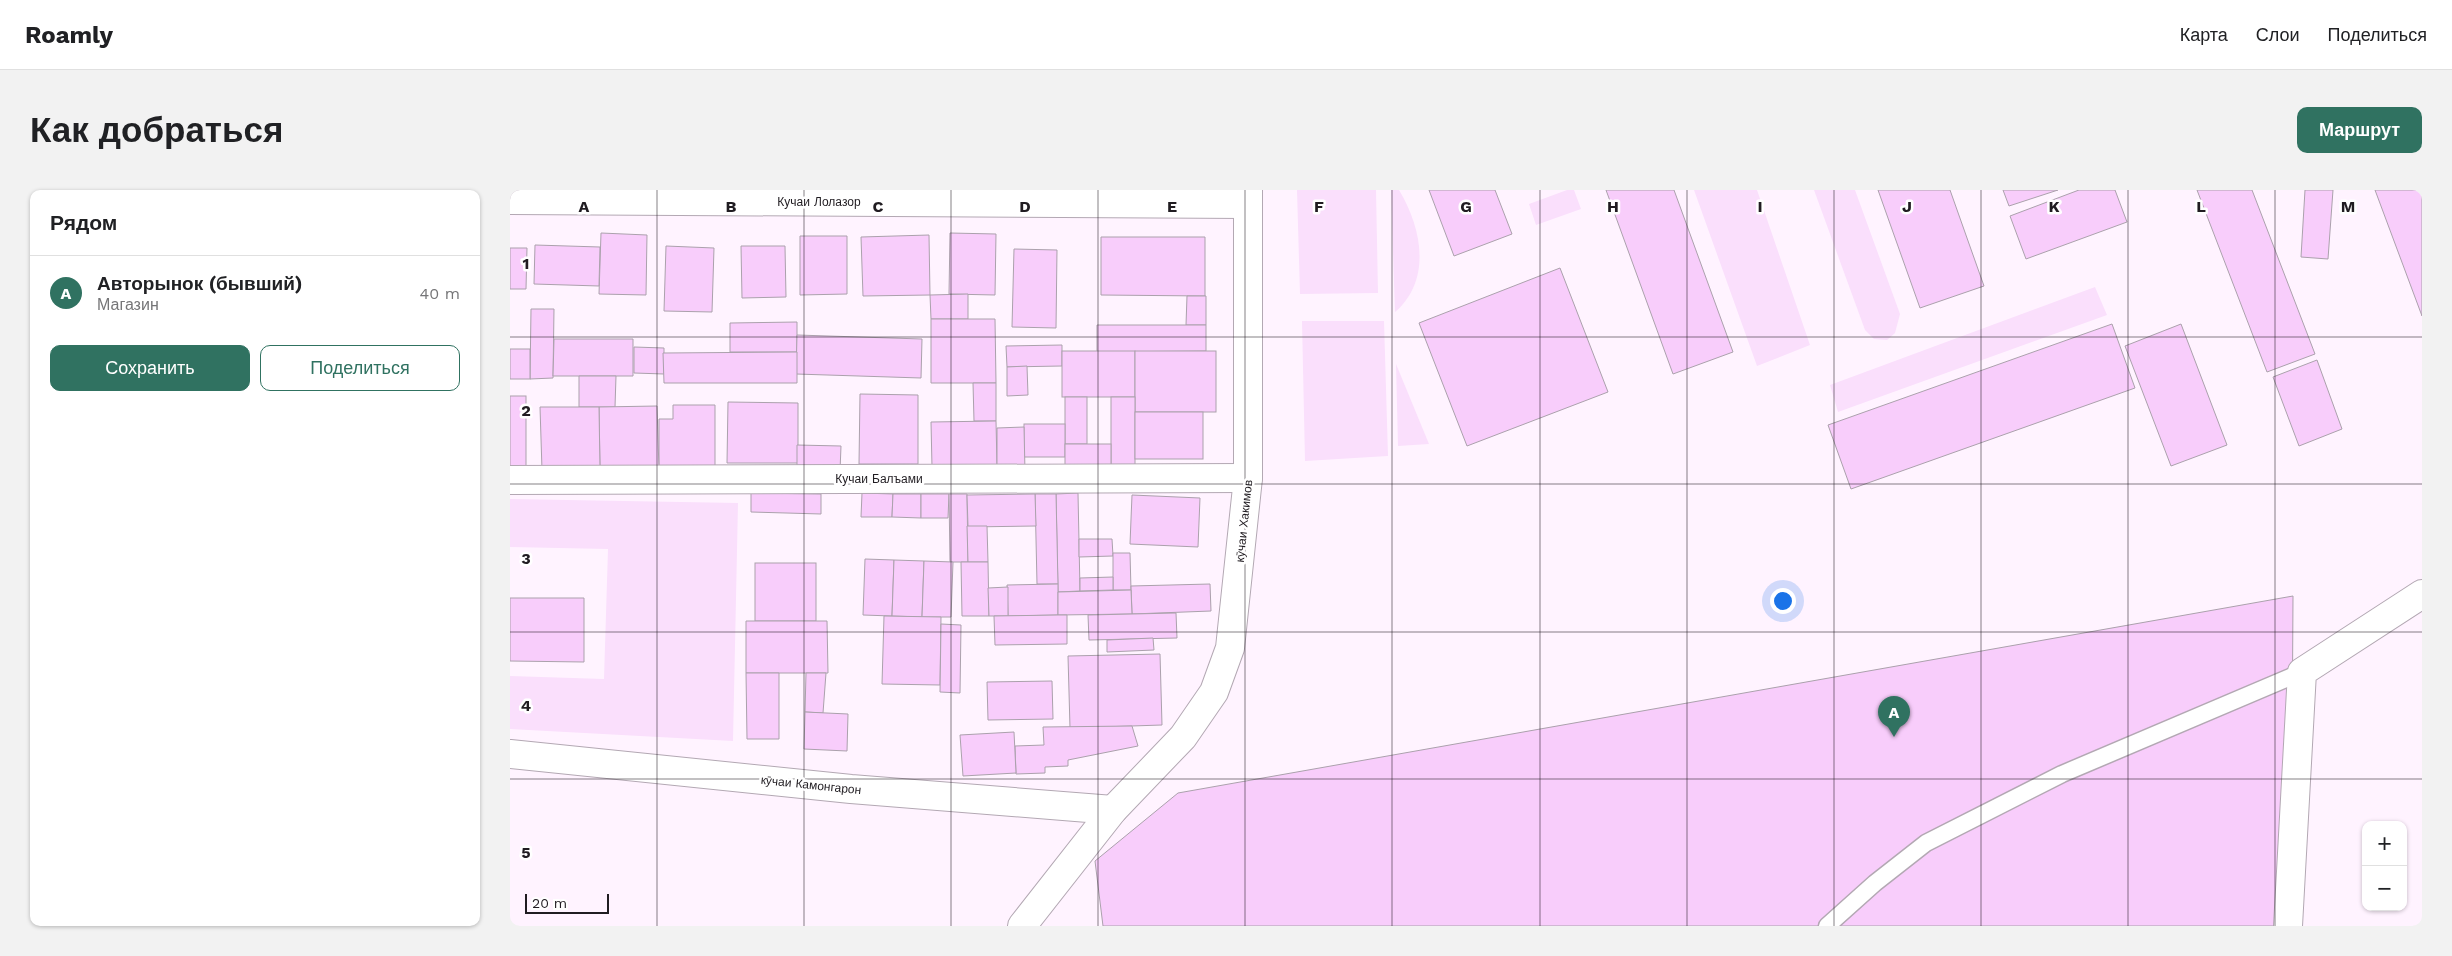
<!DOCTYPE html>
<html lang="ru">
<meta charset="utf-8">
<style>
:root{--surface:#fff;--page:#f2f2f2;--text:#202124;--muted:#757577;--line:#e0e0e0;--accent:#307261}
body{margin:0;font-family:"Work Sans",sans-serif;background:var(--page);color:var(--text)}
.controls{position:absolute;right:15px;bottom:15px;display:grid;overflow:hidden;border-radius:10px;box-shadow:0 1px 4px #0004}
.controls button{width:45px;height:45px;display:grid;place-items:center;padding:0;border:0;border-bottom:1px solid var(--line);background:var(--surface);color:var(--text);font:25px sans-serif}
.scale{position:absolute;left:15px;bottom:12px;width:84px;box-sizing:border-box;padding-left:5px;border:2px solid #201c21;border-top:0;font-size:14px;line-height:18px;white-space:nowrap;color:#201c21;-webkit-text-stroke:4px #fff;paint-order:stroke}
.you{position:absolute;left:1272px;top:410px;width:18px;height:18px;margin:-12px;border:4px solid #fff;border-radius:50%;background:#1a73e8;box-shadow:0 0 0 8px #1a73e833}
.badge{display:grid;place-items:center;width:32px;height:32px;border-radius:50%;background:var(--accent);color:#fff;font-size:16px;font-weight:700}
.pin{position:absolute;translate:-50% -41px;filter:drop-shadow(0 1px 2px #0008)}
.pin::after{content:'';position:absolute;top:26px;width:18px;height:15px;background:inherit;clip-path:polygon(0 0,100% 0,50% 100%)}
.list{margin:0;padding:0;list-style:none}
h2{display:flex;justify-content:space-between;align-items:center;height:65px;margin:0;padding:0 20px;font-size:21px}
h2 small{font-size:16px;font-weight:400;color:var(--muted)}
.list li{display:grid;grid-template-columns:32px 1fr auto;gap:15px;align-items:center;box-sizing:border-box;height:75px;padding:0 20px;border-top:1px solid var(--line)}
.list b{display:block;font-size:19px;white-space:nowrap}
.list p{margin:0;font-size:16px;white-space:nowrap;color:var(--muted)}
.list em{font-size:16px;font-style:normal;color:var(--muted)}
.actions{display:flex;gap:10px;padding:15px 20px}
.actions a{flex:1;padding:11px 0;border:1px solid var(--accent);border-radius:10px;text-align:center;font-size:18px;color:var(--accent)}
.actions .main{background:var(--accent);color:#fff}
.map{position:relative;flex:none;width:1912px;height:736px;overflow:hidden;border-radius:10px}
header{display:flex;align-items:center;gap:30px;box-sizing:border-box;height:70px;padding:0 25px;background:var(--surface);border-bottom:1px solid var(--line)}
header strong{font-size:24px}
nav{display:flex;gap:28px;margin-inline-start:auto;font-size:18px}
.intro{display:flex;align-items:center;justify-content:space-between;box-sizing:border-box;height:120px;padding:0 30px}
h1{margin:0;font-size:35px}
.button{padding:12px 22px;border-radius:10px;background:var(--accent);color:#fff;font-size:18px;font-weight:700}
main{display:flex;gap:30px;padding:0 30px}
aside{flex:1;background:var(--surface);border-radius:10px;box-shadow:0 1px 4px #0004}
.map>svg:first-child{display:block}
</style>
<header>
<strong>Roamly</strong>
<nav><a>Карта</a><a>Слои</a><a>Поделиться</a></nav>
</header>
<div class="intro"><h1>Как добраться</h1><a class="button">Маршрут</a></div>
<main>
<aside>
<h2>Рядом<small></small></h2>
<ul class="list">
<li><span class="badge">A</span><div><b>Авторынок (бывший)</b><p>Магазин</p></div><em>40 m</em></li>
</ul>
<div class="actions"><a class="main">Сохранить</a><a>Поделиться</a></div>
</aside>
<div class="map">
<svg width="1912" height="736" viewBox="0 0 1912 736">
<rect width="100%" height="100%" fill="#fff3ff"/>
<g fill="#fadffc">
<polygon points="787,0 866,0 868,103 790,104"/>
<path d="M 881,0 L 889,0 C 912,38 922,90 885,122 Z"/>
<polygon points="1057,0 1064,0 1071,19 1026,35 1019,14"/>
<polygon points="1184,0 1247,0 1300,155 1247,176"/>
<polygon points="1304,0 1345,0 1390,124 1385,143 1377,150 1364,149 1355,140"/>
<polygon points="1585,97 1597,125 1328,222 1320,195"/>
<polygon points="792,131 874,131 878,266 795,271"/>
<polygon points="886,174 919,254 888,256"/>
<polygon points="0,309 228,313 223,551 0,539 0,486 94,489 98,359 0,357"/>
</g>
<g fill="#f8cdfb" stroke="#aba1ac">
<polygon points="919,0 985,0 1002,44 944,66"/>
<polygon points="1096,0 1164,0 1223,162 1163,184"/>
<polygon points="1368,0 1440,0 1474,96 1410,118"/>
<polygon points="1493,0 1548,0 1499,16"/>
<polygon points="1569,0 1605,0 1617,32 1516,69 1500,26"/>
<polygon points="1687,0 1742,0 1805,164 1757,182"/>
<polygon points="1795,0 1823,0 1818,69 1791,67"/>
<polygon points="1865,0 1912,0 1912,126"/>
<polygon points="91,43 137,45 136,105 89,104"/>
<polygon points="440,43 486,44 485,105 439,104"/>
<polygon points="419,45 420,105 353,106 351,47"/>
<polygon points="290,46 337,46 337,104 290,105"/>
<polygon points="591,47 695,47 695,106 591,105"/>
<polygon points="25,55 90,57 89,96 24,94"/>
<polygon points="156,56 204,58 202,122 154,121"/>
<polygon points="231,56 275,56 276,107 232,108"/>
<polygon points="0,58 17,58 16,99 0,99"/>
<polygon points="504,59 547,60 546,138 502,137"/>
<polygon points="1050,78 1098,202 957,256 909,133"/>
<polygon points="458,104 458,129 421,129 420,105"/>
<polygon points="677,106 696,106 696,135 676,135"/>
<polygon points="21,119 44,119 43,188 20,189"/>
<polygon points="421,129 485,129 486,193 421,193"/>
<polygon points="287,132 287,162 220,162 220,133"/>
<polygon points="1602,134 1625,198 1341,299 1318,235"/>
<polygon points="1671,134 1717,255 1661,276 1615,156"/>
<polygon points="587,135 696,135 696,161 587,162"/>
<polygon points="287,145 412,149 411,188 286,184"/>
<polygon points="44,149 123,149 123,186 43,186"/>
<polygon points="552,155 552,176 497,177 496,156"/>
<polygon points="124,157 154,158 154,184 124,183"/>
<rect x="0" y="159" width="20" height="30"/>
<rect x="552" y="161" width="73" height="46"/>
<rect x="625" y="161" width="81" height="61"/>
<polygon points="287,162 287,193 154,193 153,163"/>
<polygon points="1807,170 1832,239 1789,256 1763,187"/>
<polygon points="517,176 518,205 497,206 497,177"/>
<polygon points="69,186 106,186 105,217 69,217"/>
<polygon points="463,193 486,193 486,231 464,231"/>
<polygon points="350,204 408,205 408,274 349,274"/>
<rect x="0" y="206" width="16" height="74"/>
<rect x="555" y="207" width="22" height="47"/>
<rect x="601" y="207" width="24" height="70"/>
<polygon points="218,212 288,213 288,273 217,273"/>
<polygon points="163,215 205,215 205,280 149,280 149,229 163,229"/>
<polygon points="147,216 149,280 90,279 89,217"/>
<polygon points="30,217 89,217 90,279 32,280"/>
<rect x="625" y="222" width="68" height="47"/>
<polygon points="486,231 487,276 422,277 421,232"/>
<rect x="514" y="234" width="41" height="33"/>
<polygon points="514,237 515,282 487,283 487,238"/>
<rect x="555" y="254" width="46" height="23"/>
<polygon points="287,255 331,256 330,281 287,280"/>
<polygon points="241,303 311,304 311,324 241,322"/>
<polygon points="352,303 383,304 382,327 351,327"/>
<polygon points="568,303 570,401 548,402 546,304"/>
<polygon points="383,304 411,304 411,328 382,327"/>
<polygon points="411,304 439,304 438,328 411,328"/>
<polygon points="439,304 457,304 458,372 440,372"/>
<polygon points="525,304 546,304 548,394 527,394"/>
<polygon points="525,304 526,336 458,337 457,305"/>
<polygon points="622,305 690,308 688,357 620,354"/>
<polygon points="457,336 477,336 478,372 458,372"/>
<polygon points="569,349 602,349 603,366 569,367"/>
<polygon points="603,363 620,363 621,400 603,400"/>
<polygon points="355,369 384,370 382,426 353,425"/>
<polygon points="384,370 414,371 412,427 382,426"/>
<polygon points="414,371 443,372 441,427 412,427"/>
<polygon points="451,372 478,372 479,426 452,426"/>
<rect x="245" y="373" width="61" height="58"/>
<polygon points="603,387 603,400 570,401 570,388"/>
<polygon points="548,394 548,425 498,426 497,395"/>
<polygon points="700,394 701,421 622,424 621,396"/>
<polygon points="498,397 498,426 479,426 478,398"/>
<polygon points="621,400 622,424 548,425 548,402"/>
<polygon points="1783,406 1781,736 593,736 585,671 668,603"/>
<polygon points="0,408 74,408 74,472 0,471"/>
<polygon points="666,423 667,448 579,450 578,425"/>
<polygon points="548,425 557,425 557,454 485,455 484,426"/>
<polygon points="374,426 431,427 430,495 372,494"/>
<polygon points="236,431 317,431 318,483 236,483"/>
<polygon points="431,434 451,435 450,503 430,502"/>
<polygon points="643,448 644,460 597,462 597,450"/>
<polygon points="650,464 652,535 560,538 558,466"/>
<polygon points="236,483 269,483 269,549 237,549"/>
<polygon points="296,483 316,483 313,523 295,522"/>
<polygon points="542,491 543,529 478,530 477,492"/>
<polygon points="295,522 338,524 337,561 294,559"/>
<polygon points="622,536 628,556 558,570 558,576 535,577 535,583 506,584 505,556 534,555 533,537"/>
<polygon points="504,542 506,583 453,586 450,545"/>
</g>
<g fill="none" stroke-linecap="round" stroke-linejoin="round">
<defs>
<polyline id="service" points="1317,736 1365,693 1416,653 1552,584 1792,482"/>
<g id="minor">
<polyline points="0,10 738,14"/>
<polyline points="0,290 738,288"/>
<polyline points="0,564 341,599 603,620"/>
<polyline points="512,736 603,620 673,547 704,502 720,458 738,288 738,0"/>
<polyline points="1778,736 1792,482 1912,404"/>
</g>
</defs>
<use href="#service" stroke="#b3a8b3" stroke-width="19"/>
<use href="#minor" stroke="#b3a8b3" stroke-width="30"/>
<use href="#service" stroke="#fff" stroke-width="16"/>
<use href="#minor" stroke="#fff" stroke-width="28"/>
</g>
<path fill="none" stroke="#201c21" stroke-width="1" stroke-opacity="0.55" d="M 147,0 L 147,736M 294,0 L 294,736M 441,0 L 441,736M 588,0 L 588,736M 735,0 L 735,736M 882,0 L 882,736M 1030,0 L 1030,736M 1177,0 L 1177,736M 1324,0 L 1324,736M 1471,0 L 1471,736M 1618,0 L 1618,736M 1765,0 L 1765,736M 0,147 L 1912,147M 0,294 L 1912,294M 0,442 L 1912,442M 0,589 L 1912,589"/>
<g text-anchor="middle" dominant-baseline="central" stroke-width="5" stroke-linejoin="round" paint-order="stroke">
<g font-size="12" fill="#201c21" stroke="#fff">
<text x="309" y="12">Кучаи Лолазор</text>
<text x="369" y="289">Кучаи Балъами</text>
<text transform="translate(734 331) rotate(-84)">кӯчаи Хакимов</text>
<text transform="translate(301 595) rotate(6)">кӯчаи Камонгарон</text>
</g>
</g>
<g font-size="16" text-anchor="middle" font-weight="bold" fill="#201c21" stroke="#fff" stroke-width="5" stroke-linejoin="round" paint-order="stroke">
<text x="74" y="22">A</text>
<text x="221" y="22">B</text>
<text x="368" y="22">C</text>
<text x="515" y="22">D</text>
<text x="662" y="22">E</text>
<text x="809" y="22">F</text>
<text x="956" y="22">G</text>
<text x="1103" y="22">H</text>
<text x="1250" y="22">I</text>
<text x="1397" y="22">J</text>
<text x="1544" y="22">K</text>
<text x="1691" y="22">L</text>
<text x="1838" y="22">M</text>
<text x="16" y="79">1</text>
<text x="16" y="226">2</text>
<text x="16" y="374">3</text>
<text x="16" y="521">4</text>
<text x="16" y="668">5</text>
</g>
</svg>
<div class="controls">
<button>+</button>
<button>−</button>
</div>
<div class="scale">20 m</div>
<div class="you"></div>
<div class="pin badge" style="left:1384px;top:547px">A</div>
</div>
</main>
